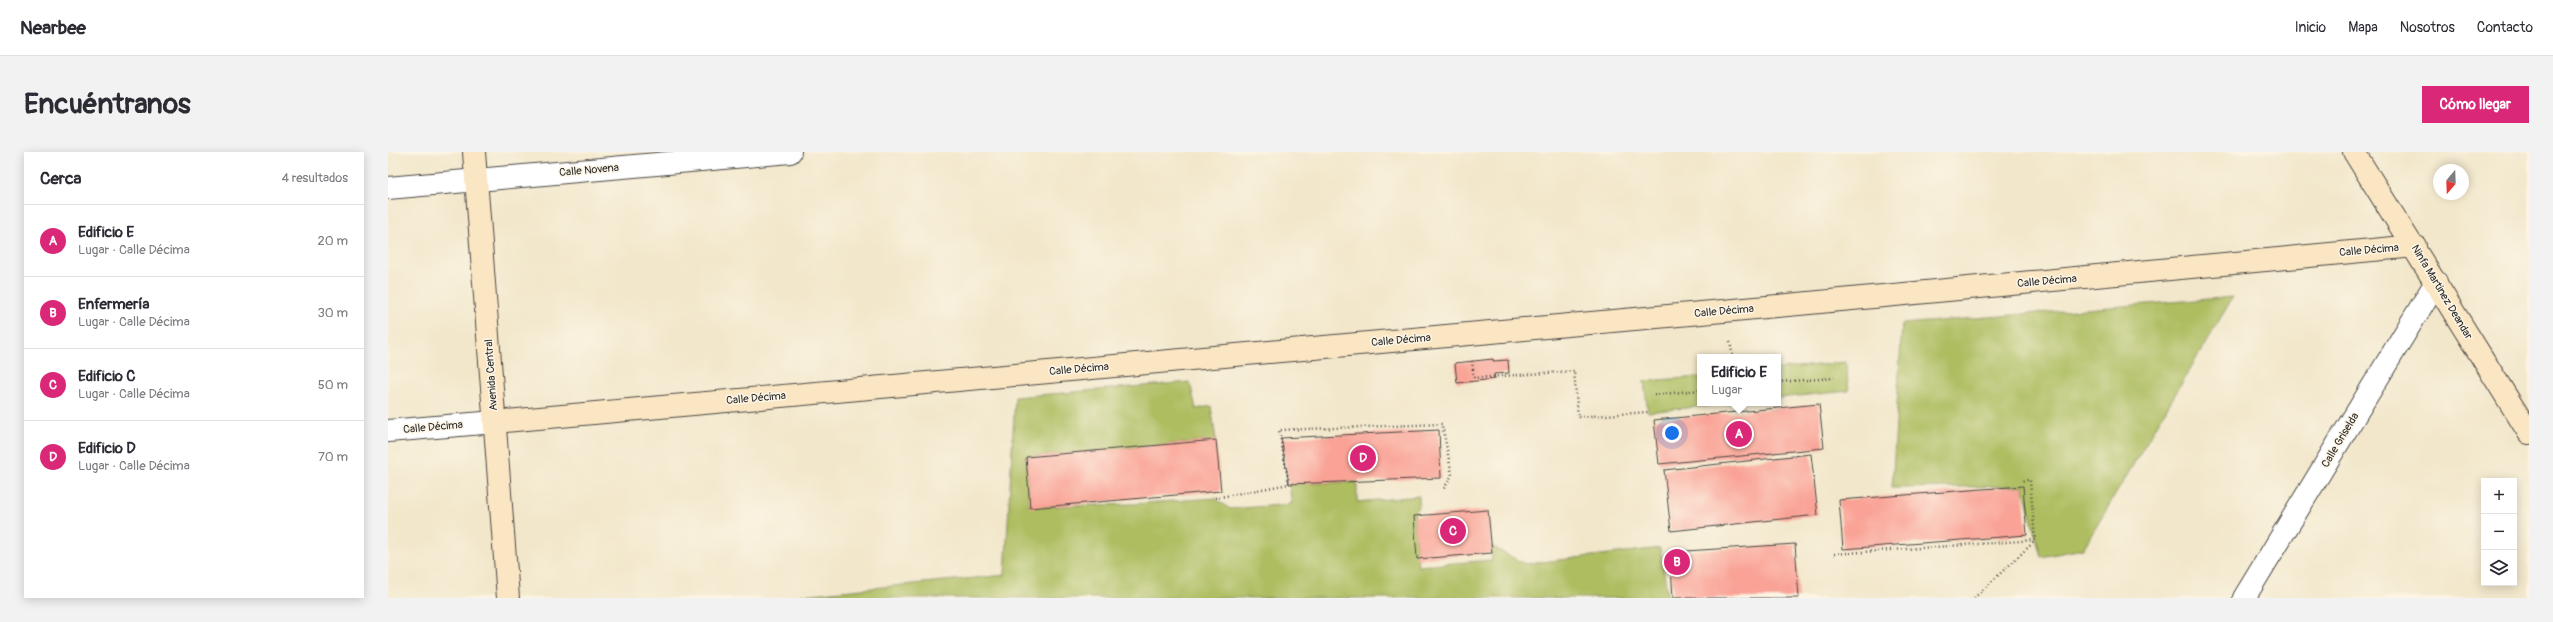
<!DOCTYPE html>
<html lang="es">
<meta charset="utf-8">
<style>
:root{--surface:#fff;--page:#f2f2f3;--text:#2b2b33;--muted:#7c7c81;--line:#e1e1e2;--accent:#db2777}
body{margin:0;font-family:Pangolin,sans-serif;background:var(--page);color:var(--text)}
.controls{position:absolute;right:12px;bottom:12px;display:grid;overflow:hidden;border-radius:0px;box-shadow:0 2px 10px #0003}
.controls button{width:36px;height:36px;display:grid;place-items:center;padding:0;border:0;border-bottom:1px solid var(--line);background:var(--surface);color:var(--text);font:20px sans-serif}
.compass{position:absolute;left:2045px;top:12px;width:36px;height:36px;border-radius:50%;background:var(--surface);box-shadow:0 2px 10px #0003;rotate:199deg}
.you{position:absolute;left:1284px;top:281px;width:14px;height:14px;margin:-10px;border:3px solid #fff;border-radius:50%;background:#1a73e8;box-shadow:0 0 0 6px #1a73e833}
.badge{display:grid;place-items:center;width:26px;height:26px;border-radius:50%;background:var(--accent);color:#fff;font-size:13px;font-weight:700}
.pin{position:absolute;translate:-50% -50%;border:2px solid #fff;box-shadow:0 1px 4px #0006}
.popup{position:absolute;left:1309px;top:202px;width:84px;height:52px;box-sizing:border-box;display:grid;place-content:center;border-radius:0px;background:var(--surface);filter:drop-shadow(0 1px 3px #0005);font-size:13px;white-space:nowrap;color:var(--muted)}
.popup b{font-size:15px;color:var(--text)}
.popup::after{content:'';position:absolute;left:50%;top:100%;margin-left:-8px;border:8px solid transparent;border-top-color:var(--surface)}
.list{margin:0;padding:0;list-style:none}
h2{display:flex;justify-content:space-between;align-items:center;height:52px;margin:0;padding:0 16px;font-size:17px}
h2 small{font-size:13px;font-weight:400;color:var(--muted)}
.list li{display:grid;grid-template-columns:26px 1fr auto;gap:12px;align-items:center;box-sizing:border-box;height:72px;padding:0 16px;border-top:1px solid var(--line)}
.list b{display:block;font-size:15px;white-space:nowrap}
.list p{margin:0;font-size:13px;white-space:nowrap;color:var(--muted)}
.list em{font-size:13px;font-style:normal;color:var(--muted)}
.icon{flex:none;width:22px;height:22px;fill:none;stroke:currentColor;stroke-width:2;stroke-linecap:round;stroke-linejoin:round}
.map{position:relative;flex:none;width:2141px;height:446px;overflow:hidden;border-radius:0px}
header{display:flex;align-items:center;gap:24px;box-sizing:border-box;height:56px;padding:0 20px;background:var(--surface);border-bottom:1px solid var(--line)}
header strong{font-size:19px}
nav{display:flex;gap:22px;margin-inline-start:auto;font-size:14px}
.intro{display:flex;align-items:center;justify-content:space-between;box-sizing:border-box;height:96px;padding:0 24px}
h1{margin:0;font-size:28px}
.button{padding:10px 18px;border-radius:0px;background:var(--accent);color:#fff;font-size:14px;font-weight:700}
main{display:flex;gap:24px;padding:0 24px}
aside{flex:1;background:var(--surface);border-radius:0px;box-shadow:0 2px 10px #0003}
.map>svg:first-child{display:block}
</style>
<header>
<strong>Nearbee</strong>
<nav><a>Inicio</a><a>Mapa</a><a>Nosotros</a><a>Contacto</a></nav>
</header>
<div class="intro"><h1>Encuéntranos</h1><a class="button">Cómo llegar</a></div>
<main>
<aside>
<h2>Cerca<small>4 resultados</small></h2>
<ul class="list">
<li><span class="badge">A</span><div><b>Edificio E</b><p>Lugar · Calle Décima</p></div><em>20 m</em></li>
<li><span class="badge">B</span><div><b>Enfermería</b><p>Lugar · Calle Décima</p></div><em>30 m</em></li>
<li><span class="badge">C</span><div><b>Edificio C</b><p>Lugar · Calle Décima</p></div><em>50 m</em></li>
<li><span class="badge">D</span><div><b>Edificio D</b><p>Lugar · Calle Décima</p></div><em>70 m</em></li>
</ul>
</aside>
<div class="map">
<svg width="2141" height="446" viewBox="0 0 2141 446">
<rect width="100%" height="100%" fill="#fcf5e5"/>
<filter id="ink" filterUnits="userSpaceOnUse"><feTurbulence type="fractalNoise" baseFrequency=".025" numOctaves="2"/><feDisplacementMap in="SourceGraphic" scale="8" xChannelSelector="R" yChannelSelector="G"/><feConvolveMatrix kernelMatrix="1 2 1 2 8 2 1 2 1" color-interpolation-filters="sRGB"/></filter>
<filter id="wash" filterUnits="userSpaceOnUse"><feTurbulence type="fractalNoise" baseFrequency=".012" numOctaves="4" result="noise"/><feDisplacementMap in="SourceGraphic" scale="16" xChannelSelector="R" yChannelSelector="G"/><feGaussianBlur stdDeviation="0.9" result="paint"/><feColorMatrix in="noise" values="0 0 0 0 0 0 0 0 0 0 0 0 0 0 0 0 0 1.4 0 .05"/><feComposite in="paint" operator="in"/></filter>
<g filter="url(#wash)">
<rect width="100%" height="100%" fill="#f2e7cb"/>
<g fill="#adbd60" stroke="#6c7446">
<polygon points="1845,145 1695,397 1653,405 1635,334 1504,336 1514,172"/>
<polygon points="1458,210 1461,239 1390,246 1390,217"/>
<polygon points="1312,225 1312,251 1346,251 1260,260 1256,229"/>
<polygon points="802,230 808,257 823,254 828,288 638,305 642,355 744,352 827,346 842,357 904,352 901,332 969,330 969,350 1031,344 1031,352 1026,364 1030,414 1104,408 1103,394 1137,412 1272,396 1280,446 413,446 413,443 617,423 627,245"/>
</g>
<g id="blocks">
<g fill="#f9a295">
<polygon points="1105,207 1105,209 1120,208 1121,221 1106,222 1107,227 1069,231 1067,211"/>
<polygon points="1431,252 1436,296 1271,312 1266,268"/>
<polygon points="1051,278 1053,326 901,332 893,286"/>
<polygon points="828,288 833,339 642,356 638,305"/>
<polygon points="1423,302 1430,363 1283,379 1276,318"/>
<polygon points="1635,334 1639,383 1455,397 1451,348"/>
<polygon points="1100,358 1104,401 1029,407 1026,364"/>
<polygon points="1407,392 1411,446 1285,446 1282,400"/>
</g>
</g>
</g>
<g filter="url(#ink)">
<use href="#blocks" fill-opacity="0" stroke="#494743" stroke-width="1"/>
<g fill="none" stroke-linecap="round" stroke-linejoin="round">
<defs>
<g id="street">
<polyline points="0,36 402,0"/>
<polyline points="0,279 107,270"/>
<polyline points="1856,446 2048,130"/>
</g>
<g id="secondary">
<polyline points="86,0 120,446"/>
<polyline points="1966,0 2141,281"/>
<polyline points="107,270 1346,158 2027,94"/>
</g>
</defs>
<use href="#street" stroke="#494743" stroke-width="24"/>
<use href="#secondary" stroke="#494743" stroke-width="24"/>
<g stroke="#494743" stroke-width="2.5" stroke-dasharray="1 3" stroke-linecap="butt">
<polyline points="1342,190 1345,205"/>
<polyline points="1084,209 1086,226 1186,219 1190,265 1260,260"/>
<polyline points="1390,230 1446,226"/>
<polyline points="1266,243 1312,238"/>
<polyline points="827,346 901,332 891,278 1054,272 1064,323 1055,338"/>
<polyline points="1446,402 1647,388 1642,328 1632,329"/>
<polyline points="1586,446 1647,389"/>
</g>
<use href="#street" stroke="#fff" stroke-width="22"/>
<use href="#secondary" stroke="#fbe6c3" stroke-width="22"/>
</g>
</g>
<g text-anchor="middle" dominant-baseline="central" stroke-width="3" stroke-linejoin="round" paint-order="stroke">
<g font-size="11" fill="#2b2b2b" stroke="#fcf5e5">
<text transform="translate(201 18) rotate(-5)">Calle Novena</text>
<text transform="translate(1981 98) rotate(-5)">Calle Décima</text>
<text transform="translate(1659 129) rotate(-5)">Calle Décima</text>
<text transform="translate(2054 140) rotate(59)">Ninfa Martinez Deandar</text>
<text transform="translate(1336 159) rotate(-5)">Calle Décima</text>
<text transform="translate(1013 188) rotate(-5)">Calle Décima</text>
<text transform="translate(691 217) rotate(-5)">Calle Décima</text>
<text transform="translate(103 223) rotate(-94)">Avenida Central</text>
<text transform="translate(368 246) rotate(-5)">Calle Décima</text>
<text transform="translate(45 275) rotate(-5)">Calle Décima</text>
<text transform="translate(1952 288) rotate(-59)">Calle Griselda</text>
</g>
</g>
</svg>
<div class="controls">
<button>+</button>
<button>−</button>
<button><svg class="icon" aria-label="layers" viewBox="0 0 24 24"><path d="M12 4l9 5-9 5-9-5zM3 14l9 5 9-5"/></svg></button>
</div>
<svg class="compass" viewBox="-18 -18 36 36"><path d="M0-13l5 13h-10z" fill="#e53935"/><path d="M0 13l5-13h-10z" fill="#7c7c81"/></svg>
<div class="you"></div>
<div class="pin badge" style="left:1351px;top:282px">A</div>
<div class="popup"><b>Edificio E</b>Lugar</div>
<div class="pin badge" style="left:1289px;top:410px">B</div>
<div class="pin badge" style="left:1065px;top:379px">C</div>
<div class="pin badge" style="left:975px;top:306px">D</div>
</div>
</main>
